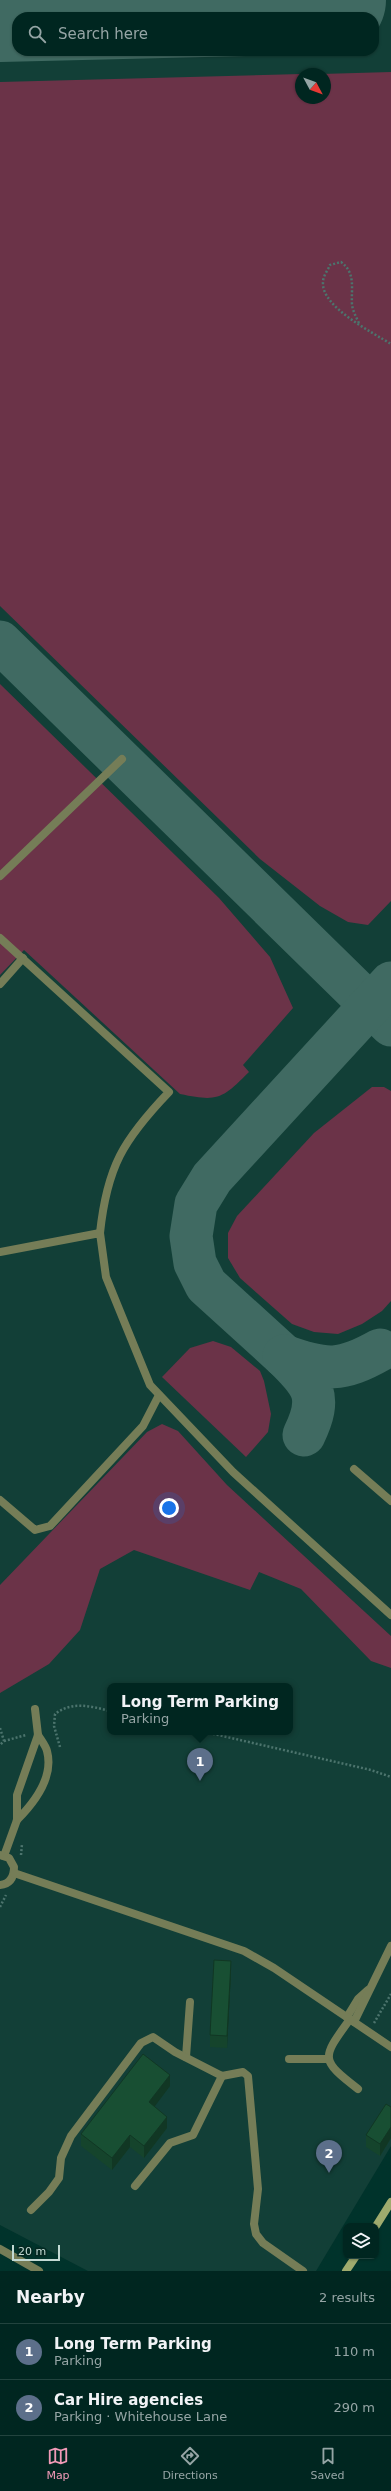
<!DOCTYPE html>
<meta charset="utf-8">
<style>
:root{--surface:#002620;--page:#0e322d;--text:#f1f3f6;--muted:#95a5a5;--line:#22433e;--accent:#f09ab7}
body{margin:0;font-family:"DejaVu Sans",sans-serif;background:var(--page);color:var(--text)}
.controls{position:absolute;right:12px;bottom:12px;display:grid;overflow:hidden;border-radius:8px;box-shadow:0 1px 3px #0004}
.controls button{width:36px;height:36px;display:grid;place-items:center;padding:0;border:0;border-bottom:1px solid var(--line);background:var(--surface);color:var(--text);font:20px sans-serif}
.compass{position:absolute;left:295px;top:68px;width:36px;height:36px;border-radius:50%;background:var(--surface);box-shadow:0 1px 3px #0004;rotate:131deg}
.scale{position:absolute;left:12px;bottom:10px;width:48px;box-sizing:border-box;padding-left:4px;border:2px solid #c2d9d3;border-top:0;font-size:11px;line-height:14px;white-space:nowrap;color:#c2d9d3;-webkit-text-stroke:3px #032821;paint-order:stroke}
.you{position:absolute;left:169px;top:1508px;width:14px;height:14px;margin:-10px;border:3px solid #fff;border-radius:50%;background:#1a73e8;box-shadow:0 0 0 6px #1a73e833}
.badge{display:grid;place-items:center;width:26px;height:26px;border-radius:50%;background:var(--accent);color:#fff;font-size:13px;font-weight:700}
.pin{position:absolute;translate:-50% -33px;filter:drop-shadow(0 1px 2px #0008)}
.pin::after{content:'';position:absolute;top:21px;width:14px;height:12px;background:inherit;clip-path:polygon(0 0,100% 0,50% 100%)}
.popup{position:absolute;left:107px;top:1683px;width:186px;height:52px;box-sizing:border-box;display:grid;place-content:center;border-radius:8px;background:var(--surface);filter:drop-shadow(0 1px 3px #0005);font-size:13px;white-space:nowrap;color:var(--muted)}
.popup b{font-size:15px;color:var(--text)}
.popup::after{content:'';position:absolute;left:50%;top:100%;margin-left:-8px;border:8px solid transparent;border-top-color:var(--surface)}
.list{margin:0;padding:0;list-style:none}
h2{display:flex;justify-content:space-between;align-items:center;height:52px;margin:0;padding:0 16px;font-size:17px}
h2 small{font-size:13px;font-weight:400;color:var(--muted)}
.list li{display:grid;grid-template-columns:26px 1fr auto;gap:12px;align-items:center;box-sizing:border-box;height:56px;padding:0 16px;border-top:1px solid var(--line)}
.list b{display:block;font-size:15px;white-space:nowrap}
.list p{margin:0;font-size:13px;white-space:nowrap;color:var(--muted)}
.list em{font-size:13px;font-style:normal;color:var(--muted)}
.icon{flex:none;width:22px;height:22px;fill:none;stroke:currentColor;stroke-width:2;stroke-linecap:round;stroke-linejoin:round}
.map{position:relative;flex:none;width:391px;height:2271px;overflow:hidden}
.search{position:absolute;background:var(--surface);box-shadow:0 1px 3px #0004;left:12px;right:12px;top:12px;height:44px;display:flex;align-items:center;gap:10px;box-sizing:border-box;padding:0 14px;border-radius:16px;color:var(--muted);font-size:15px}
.sheet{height:164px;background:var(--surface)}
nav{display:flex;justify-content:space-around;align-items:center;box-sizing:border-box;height:56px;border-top:1px solid var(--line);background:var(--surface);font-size:11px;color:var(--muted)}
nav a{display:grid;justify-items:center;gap:2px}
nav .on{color:var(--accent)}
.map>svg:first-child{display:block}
</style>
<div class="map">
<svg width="391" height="2271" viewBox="0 0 391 2271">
<rect width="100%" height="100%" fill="#00332b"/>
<path fill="#123f37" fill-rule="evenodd" d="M 0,0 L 391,0 L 391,2146 L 316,2271 L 88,2271 L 0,2225 ZM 17,17 L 374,17 L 374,51 L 17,51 ZM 301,74 L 325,74 L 325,98 L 301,98 ZM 110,1686 L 290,1686 L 290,1732 L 110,1732 Z"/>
<g fill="#6b3348">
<polygon points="391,72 391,901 368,925 348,922 320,906 260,859 0,606 0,82 301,74 301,98 325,98 325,74 321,74"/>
<path d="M 0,684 L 219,898 L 270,957 L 293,1008 L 243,1065 L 249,1072 C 222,1099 218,1102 180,1094 L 24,950 L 0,975 Z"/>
<polygon points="372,1087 384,1087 391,1091 391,1301 382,1311 362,1324 338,1334 314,1332 292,1324 240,1278 228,1258 228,1233 237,1216 314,1133"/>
<polygon points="213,1341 231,1347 260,1371 264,1381 271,1414 268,1432 246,1457 162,1377 190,1348"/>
<polygon points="162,1424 178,1431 227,1485 391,1636 391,1668 371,1661 301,1589 259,1572 250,1590 134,1550 100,1569 80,1630 49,1664 0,1693 0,1585 147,1432"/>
</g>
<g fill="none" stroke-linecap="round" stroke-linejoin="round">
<g stroke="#406a62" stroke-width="43">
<polyline points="0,642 391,1025"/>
<polyline points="284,1356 206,1285 195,1263 191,1236 196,1204 212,1178 391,983"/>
<path d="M 304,1435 C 323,1396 313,1384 284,1356 C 326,1371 341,1372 380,1350"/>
</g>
<polyline stroke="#406a62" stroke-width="108" points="0,8 332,0"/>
<g stroke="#4c746d" stroke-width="2.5" stroke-dasharray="2 2" stroke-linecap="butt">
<path d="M 359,323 C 356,317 353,311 352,305 C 351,288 356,273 341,262 L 330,265 C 328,270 323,276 323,282 C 321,307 372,332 391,344"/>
<polyline points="0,1728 4,1741 0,1745"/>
<polyline points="205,1732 371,1770 391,1777"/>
<polyline points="4,1741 26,1735"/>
<path d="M 60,1747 L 54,1726 L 55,1714 C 72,1701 90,1706 110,1711"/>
<polyline points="21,1855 22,1844"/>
<polyline points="0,1907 6,1895"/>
<polyline points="374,2023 391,1994"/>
</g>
<g stroke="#757d57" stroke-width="8">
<polyline points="0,876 122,759"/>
<path d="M 0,938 L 169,1092 C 123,1140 107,1167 100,1233"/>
<polyline points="0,984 23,958"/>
<polyline points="0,1252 100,1233 106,1277 150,1385 233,1472 391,1615"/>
<polyline points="354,1469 391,1501"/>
<polyline points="0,1500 35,1530 50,1526 143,1426 159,1395"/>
<path d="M 17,1820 C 34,1803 54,1777 47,1751 C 46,1746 41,1740 38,1735"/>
<polyline points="4,1856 17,1820 17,1795 38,1735 35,1709"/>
<polyline points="347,2017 358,1999 368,1990"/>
<path d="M 350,2019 C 322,2058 319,2059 358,2089"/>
<polyline points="354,2022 391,1946"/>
<polyline points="186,2057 190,2002"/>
<polyline points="289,2059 329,2059"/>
<polyline points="135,2186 170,2143 193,2135 222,2076"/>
<polyline points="31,2210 49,2192 59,2178 61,2158 71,2136 141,2043 153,2037 175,2052 222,2076 243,2072 248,2076 258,2189 254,2224 256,2234 263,2243 303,2271"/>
</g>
<g stroke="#757d57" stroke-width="8">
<path d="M 0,1855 L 9,1858 L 14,1867 C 14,1877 10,1884 0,1885"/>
<polyline points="14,1873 244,1951 274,1968 391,2047"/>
<polyline points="0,2249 39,2271"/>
</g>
<g stroke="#9fab6e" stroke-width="8">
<polyline points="376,2226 391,2202"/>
<polyline points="346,2271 356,2256"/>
</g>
</g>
<g fill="#15442c">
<polygon points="231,1973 227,2048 210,2047 210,2035"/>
<polygon points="170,2086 154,2106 167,2128 144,2158 130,2147 112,2170 81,2146 81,2134"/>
<polygon points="391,2107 391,2138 380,2156 366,2147 366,2135"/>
</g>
<g fill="#113724">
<polygon points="231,1961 231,1973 227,2048 227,2036"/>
<polygon points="170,2075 170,2086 149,2114 149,2102"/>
<polygon points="167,2117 167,2128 144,2158 144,2146"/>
<polygon points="391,2127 391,2138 380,2156 380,2144"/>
<polygon points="130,2135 130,2147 112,2170 112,2158"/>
</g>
<g fill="#184f33" stroke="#113724">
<polygon points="214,1960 231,1961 227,2036 210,2035"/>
<polygon points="143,2054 170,2075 149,2102 167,2117 144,2146 130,2135 112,2158 81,2134"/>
<polygon points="386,2104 391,2107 391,2127 380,2144 366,2135"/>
</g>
</svg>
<div class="controls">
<button><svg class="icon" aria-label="layers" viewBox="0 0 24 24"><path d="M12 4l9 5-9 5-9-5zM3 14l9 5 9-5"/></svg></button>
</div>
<svg class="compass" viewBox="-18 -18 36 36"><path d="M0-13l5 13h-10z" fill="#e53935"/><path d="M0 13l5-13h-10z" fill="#95a5a5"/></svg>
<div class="scale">20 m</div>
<div class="you"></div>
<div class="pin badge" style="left:200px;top:1781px;background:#5c6f8a">1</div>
<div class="popup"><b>Long Term Parking</b>Parking</div>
<div class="pin badge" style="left:329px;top:2173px;background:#5c6f8a">2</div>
<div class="search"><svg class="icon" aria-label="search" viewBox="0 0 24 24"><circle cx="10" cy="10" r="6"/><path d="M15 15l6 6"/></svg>Search here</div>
</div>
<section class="sheet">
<h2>Nearby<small>2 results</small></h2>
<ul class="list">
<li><span class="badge" style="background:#5c6f8a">1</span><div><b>Long Term Parking</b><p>Parking</p></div><em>110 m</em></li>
<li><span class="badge" style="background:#5c6f8a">2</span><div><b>Car Hire agencies</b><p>Parking · Whitehouse Lane</p></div><em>290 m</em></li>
</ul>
</section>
<nav>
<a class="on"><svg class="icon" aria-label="map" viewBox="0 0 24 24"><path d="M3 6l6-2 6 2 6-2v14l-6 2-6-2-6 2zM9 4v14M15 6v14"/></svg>Map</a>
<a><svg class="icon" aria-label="directions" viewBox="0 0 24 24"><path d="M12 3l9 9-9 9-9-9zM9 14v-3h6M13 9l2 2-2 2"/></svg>Directions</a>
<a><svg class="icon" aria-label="saved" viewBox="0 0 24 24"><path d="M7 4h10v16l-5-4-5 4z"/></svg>Saved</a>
</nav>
